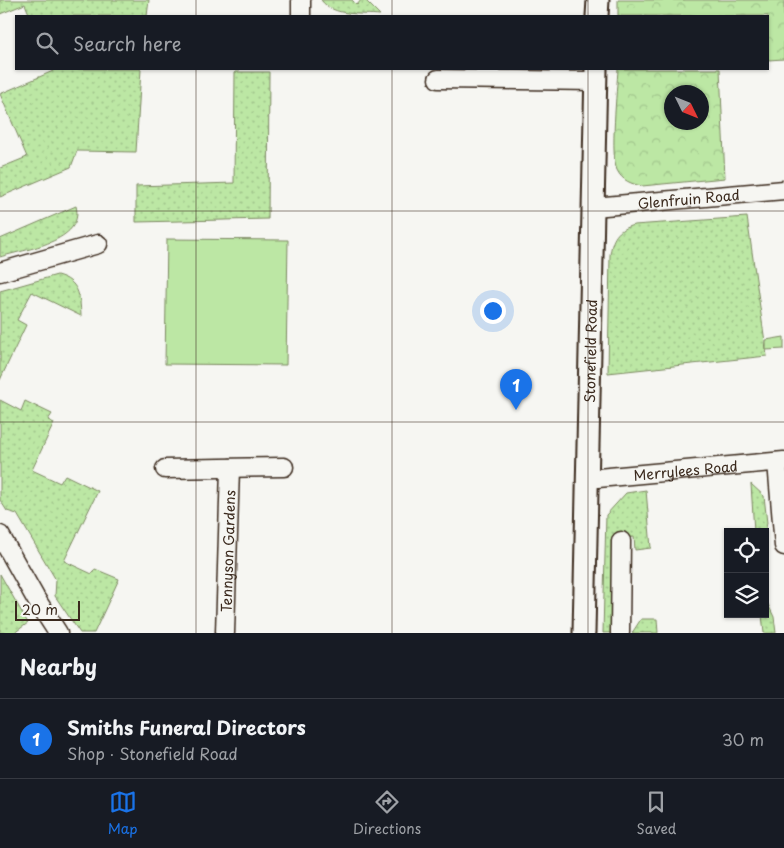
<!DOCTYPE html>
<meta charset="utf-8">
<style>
:root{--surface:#171b24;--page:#242831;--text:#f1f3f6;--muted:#9ea1a6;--line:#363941;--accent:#1a73e8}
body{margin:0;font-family:"Playpen Sans",sans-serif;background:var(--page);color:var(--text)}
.controls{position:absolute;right:15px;bottom:15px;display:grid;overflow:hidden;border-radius:0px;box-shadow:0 1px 4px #0004}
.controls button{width:45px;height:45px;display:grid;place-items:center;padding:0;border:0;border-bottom:1px solid var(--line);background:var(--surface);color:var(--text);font:25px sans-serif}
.compass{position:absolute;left:664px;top:85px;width:45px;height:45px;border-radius:50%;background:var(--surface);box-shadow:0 1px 4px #0004;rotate:133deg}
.scale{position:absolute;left:15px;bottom:12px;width:65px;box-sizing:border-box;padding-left:5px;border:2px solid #3b2a1e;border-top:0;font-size:14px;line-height:18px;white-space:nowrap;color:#3b2a1e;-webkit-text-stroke:4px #f6f6f2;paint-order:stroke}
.you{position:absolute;left:492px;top:310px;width:18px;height:18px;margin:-12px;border:4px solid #fff;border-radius:50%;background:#1a73e8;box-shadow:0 0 0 8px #1a73e833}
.badge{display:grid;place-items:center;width:32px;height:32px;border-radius:50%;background:var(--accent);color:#fff;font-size:16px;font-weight:700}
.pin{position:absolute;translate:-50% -41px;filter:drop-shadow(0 1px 2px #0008)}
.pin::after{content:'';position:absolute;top:26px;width:18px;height:15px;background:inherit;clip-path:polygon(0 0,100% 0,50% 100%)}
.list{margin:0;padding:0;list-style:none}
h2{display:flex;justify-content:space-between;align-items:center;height:65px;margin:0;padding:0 20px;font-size:21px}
h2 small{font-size:16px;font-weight:400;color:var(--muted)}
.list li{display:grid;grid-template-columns:32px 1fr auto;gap:15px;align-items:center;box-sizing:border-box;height:80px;padding:0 20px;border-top:1px solid var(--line)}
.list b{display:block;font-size:19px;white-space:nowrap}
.list p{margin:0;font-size:16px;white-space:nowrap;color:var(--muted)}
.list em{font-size:16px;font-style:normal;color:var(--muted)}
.icon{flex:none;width:28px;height:28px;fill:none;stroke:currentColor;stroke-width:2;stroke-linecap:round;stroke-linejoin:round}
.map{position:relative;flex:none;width:784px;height:633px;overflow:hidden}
.search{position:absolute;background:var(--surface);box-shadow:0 1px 4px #0004;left:15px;right:15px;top:15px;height:55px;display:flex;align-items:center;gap:12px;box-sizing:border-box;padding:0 18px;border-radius:0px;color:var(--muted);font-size:19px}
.sheet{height:145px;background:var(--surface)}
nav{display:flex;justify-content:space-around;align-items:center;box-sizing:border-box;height:70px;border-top:1px solid var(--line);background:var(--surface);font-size:14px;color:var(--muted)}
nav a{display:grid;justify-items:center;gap:2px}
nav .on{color:var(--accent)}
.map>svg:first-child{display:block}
</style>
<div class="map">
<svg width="784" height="633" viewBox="0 0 784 633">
<defs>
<pattern id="grass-dots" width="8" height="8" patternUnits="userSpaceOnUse" patternTransform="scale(1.25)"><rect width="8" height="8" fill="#bce7a4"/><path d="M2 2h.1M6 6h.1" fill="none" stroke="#a2c68d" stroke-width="1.8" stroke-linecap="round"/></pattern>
<pattern id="forest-firs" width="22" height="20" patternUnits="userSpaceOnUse" patternTransform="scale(1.25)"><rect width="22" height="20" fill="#bce7a4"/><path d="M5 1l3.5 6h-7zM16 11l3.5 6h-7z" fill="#a2c68d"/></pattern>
<pattern id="park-crowns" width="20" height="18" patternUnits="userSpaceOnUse" patternTransform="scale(1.25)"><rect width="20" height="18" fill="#bce7a4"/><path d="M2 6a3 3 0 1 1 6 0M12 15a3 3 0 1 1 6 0" fill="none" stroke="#a2c68d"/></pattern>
</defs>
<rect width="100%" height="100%" fill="#f6f6f2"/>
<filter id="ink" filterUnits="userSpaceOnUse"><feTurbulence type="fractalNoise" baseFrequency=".02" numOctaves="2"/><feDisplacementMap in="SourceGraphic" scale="10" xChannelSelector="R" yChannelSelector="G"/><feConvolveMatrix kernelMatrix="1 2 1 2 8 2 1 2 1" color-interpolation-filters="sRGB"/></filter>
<g filter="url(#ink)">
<g fill="url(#grass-dots)" stroke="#7c8861">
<polygon points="0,0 149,0 147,16 30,16 25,4 0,14"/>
<path d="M 321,0 L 352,0 L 357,5 L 361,0 L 365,0 L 380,15 C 360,13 334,17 321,0 Z"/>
<polygon points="53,69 141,69 136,152 77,151 71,167 0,197 0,168 27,157 0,94 53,71"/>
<polygon points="235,72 269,72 268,219 136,222 136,186 234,183"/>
<path d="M 76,206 C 85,242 25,249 0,257 L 0,239 Z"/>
<path d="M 747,217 L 767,356 L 608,373 L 610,255 C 612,239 617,229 634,225 Z"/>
<path d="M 57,275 C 79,281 80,295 81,316 L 32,292 L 17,320 L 26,325 L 0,380 L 0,291 Z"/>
<polygon points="0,400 21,411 25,401 52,414 48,420 54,423 32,470 60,483 65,475 98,491 64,561 92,574 95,569 119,579 94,633 80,633 55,596 56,580 17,514 7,511 0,500"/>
<polygon points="751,484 764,496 767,523 765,532 754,532"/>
<polygon points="646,490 651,548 635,550 634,537 614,539 612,633 603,633 606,515 626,493"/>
<polygon points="0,574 28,623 14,633 0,633"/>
<polygon points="765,598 774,617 776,633 764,633 762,615 758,614 765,614"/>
<polygon points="641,619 657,619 658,633 632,633"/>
</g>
<polygon fill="url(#forest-firs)" stroke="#7c8861" points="784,337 784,349 766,350 766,340"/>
<g fill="url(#park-crowns)" stroke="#7c8861" fill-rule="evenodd">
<polygon points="618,0 784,0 784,59 768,60 768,16 618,16"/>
<path d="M 618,69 L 720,69 L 725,178 L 642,186 C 632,184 622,181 617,170 C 610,156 617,89 618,69 ZM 672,92 L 702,92 L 702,122 L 672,122 Z"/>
</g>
<polygon fill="#bce7a4" stroke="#7c8861" points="167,239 288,240 286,365 165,364"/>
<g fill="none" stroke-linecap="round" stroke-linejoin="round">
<defs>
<g id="minor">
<polyline points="301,16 301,0"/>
<polyline points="438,79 595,81"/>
<path id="s1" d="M 594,207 L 784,190"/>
<polyline points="0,272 98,244"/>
<polyline points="777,462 784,546"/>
<polyline points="165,469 284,467"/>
<path id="s2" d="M 587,479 L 784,461"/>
<polyline points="0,535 36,599 58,633"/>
<path id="s3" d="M 225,633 L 230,468"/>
<polyline points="620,633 621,541"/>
</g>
<g id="tertiary">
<polyline points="597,16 598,0"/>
<path id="s4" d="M 584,633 L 596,69"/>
</g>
</defs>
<use href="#minor" stroke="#3b2a1e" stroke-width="21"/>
<use href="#tertiary" stroke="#3b2a1e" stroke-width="25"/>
<use href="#minor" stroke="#f6f6f2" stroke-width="18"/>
<use href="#tertiary" stroke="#f6f6f2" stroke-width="21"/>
</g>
</g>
<path fill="none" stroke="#3b2a1e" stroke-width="1" stroke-opacity="0.55" d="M 196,0 L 196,16M 392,0 L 392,16M 588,0 L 588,16M 196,69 L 196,633M 392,69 L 392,633M 588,69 L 588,633M 0,211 L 784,211M 0,422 L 784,422"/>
<g text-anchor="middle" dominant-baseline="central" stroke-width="5" stroke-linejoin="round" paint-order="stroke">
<g font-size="14" fill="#3b2a1e" stroke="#f6f6f2">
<text stroke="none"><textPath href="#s1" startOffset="95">Glenfruin Road</textPath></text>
<text stroke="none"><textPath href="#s4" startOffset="282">Stonefield Road</textPath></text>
<text stroke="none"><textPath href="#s2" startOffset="99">Merrylees Road</textPath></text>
<text stroke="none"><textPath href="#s3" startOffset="82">Tennyson Gardens</textPath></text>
</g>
</g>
</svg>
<div class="controls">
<button><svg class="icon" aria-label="locate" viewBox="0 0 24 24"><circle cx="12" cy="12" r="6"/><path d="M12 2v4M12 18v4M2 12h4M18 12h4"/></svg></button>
<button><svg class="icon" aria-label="layers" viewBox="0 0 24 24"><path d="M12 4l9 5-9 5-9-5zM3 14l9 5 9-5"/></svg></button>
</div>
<svg class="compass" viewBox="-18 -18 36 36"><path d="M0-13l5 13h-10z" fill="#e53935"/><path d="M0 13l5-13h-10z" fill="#9ea1a6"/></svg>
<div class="scale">20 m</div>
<div class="you"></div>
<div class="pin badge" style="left:516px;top:410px">1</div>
<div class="search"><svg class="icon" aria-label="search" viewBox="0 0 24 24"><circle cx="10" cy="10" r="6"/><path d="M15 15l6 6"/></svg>Search here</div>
</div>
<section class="sheet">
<h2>Nearby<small></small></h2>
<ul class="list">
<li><span class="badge">1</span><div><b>Smiths Funeral Directors</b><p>Shop · Stonefield Road</p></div><em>30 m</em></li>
</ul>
</section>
<nav>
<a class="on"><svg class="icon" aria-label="map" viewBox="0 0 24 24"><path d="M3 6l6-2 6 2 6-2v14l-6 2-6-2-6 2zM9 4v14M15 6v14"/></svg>Map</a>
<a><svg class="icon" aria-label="directions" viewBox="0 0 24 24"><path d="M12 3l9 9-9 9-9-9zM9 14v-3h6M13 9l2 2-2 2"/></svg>Directions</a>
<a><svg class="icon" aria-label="saved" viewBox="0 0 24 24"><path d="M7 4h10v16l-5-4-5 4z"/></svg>Saved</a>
</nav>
